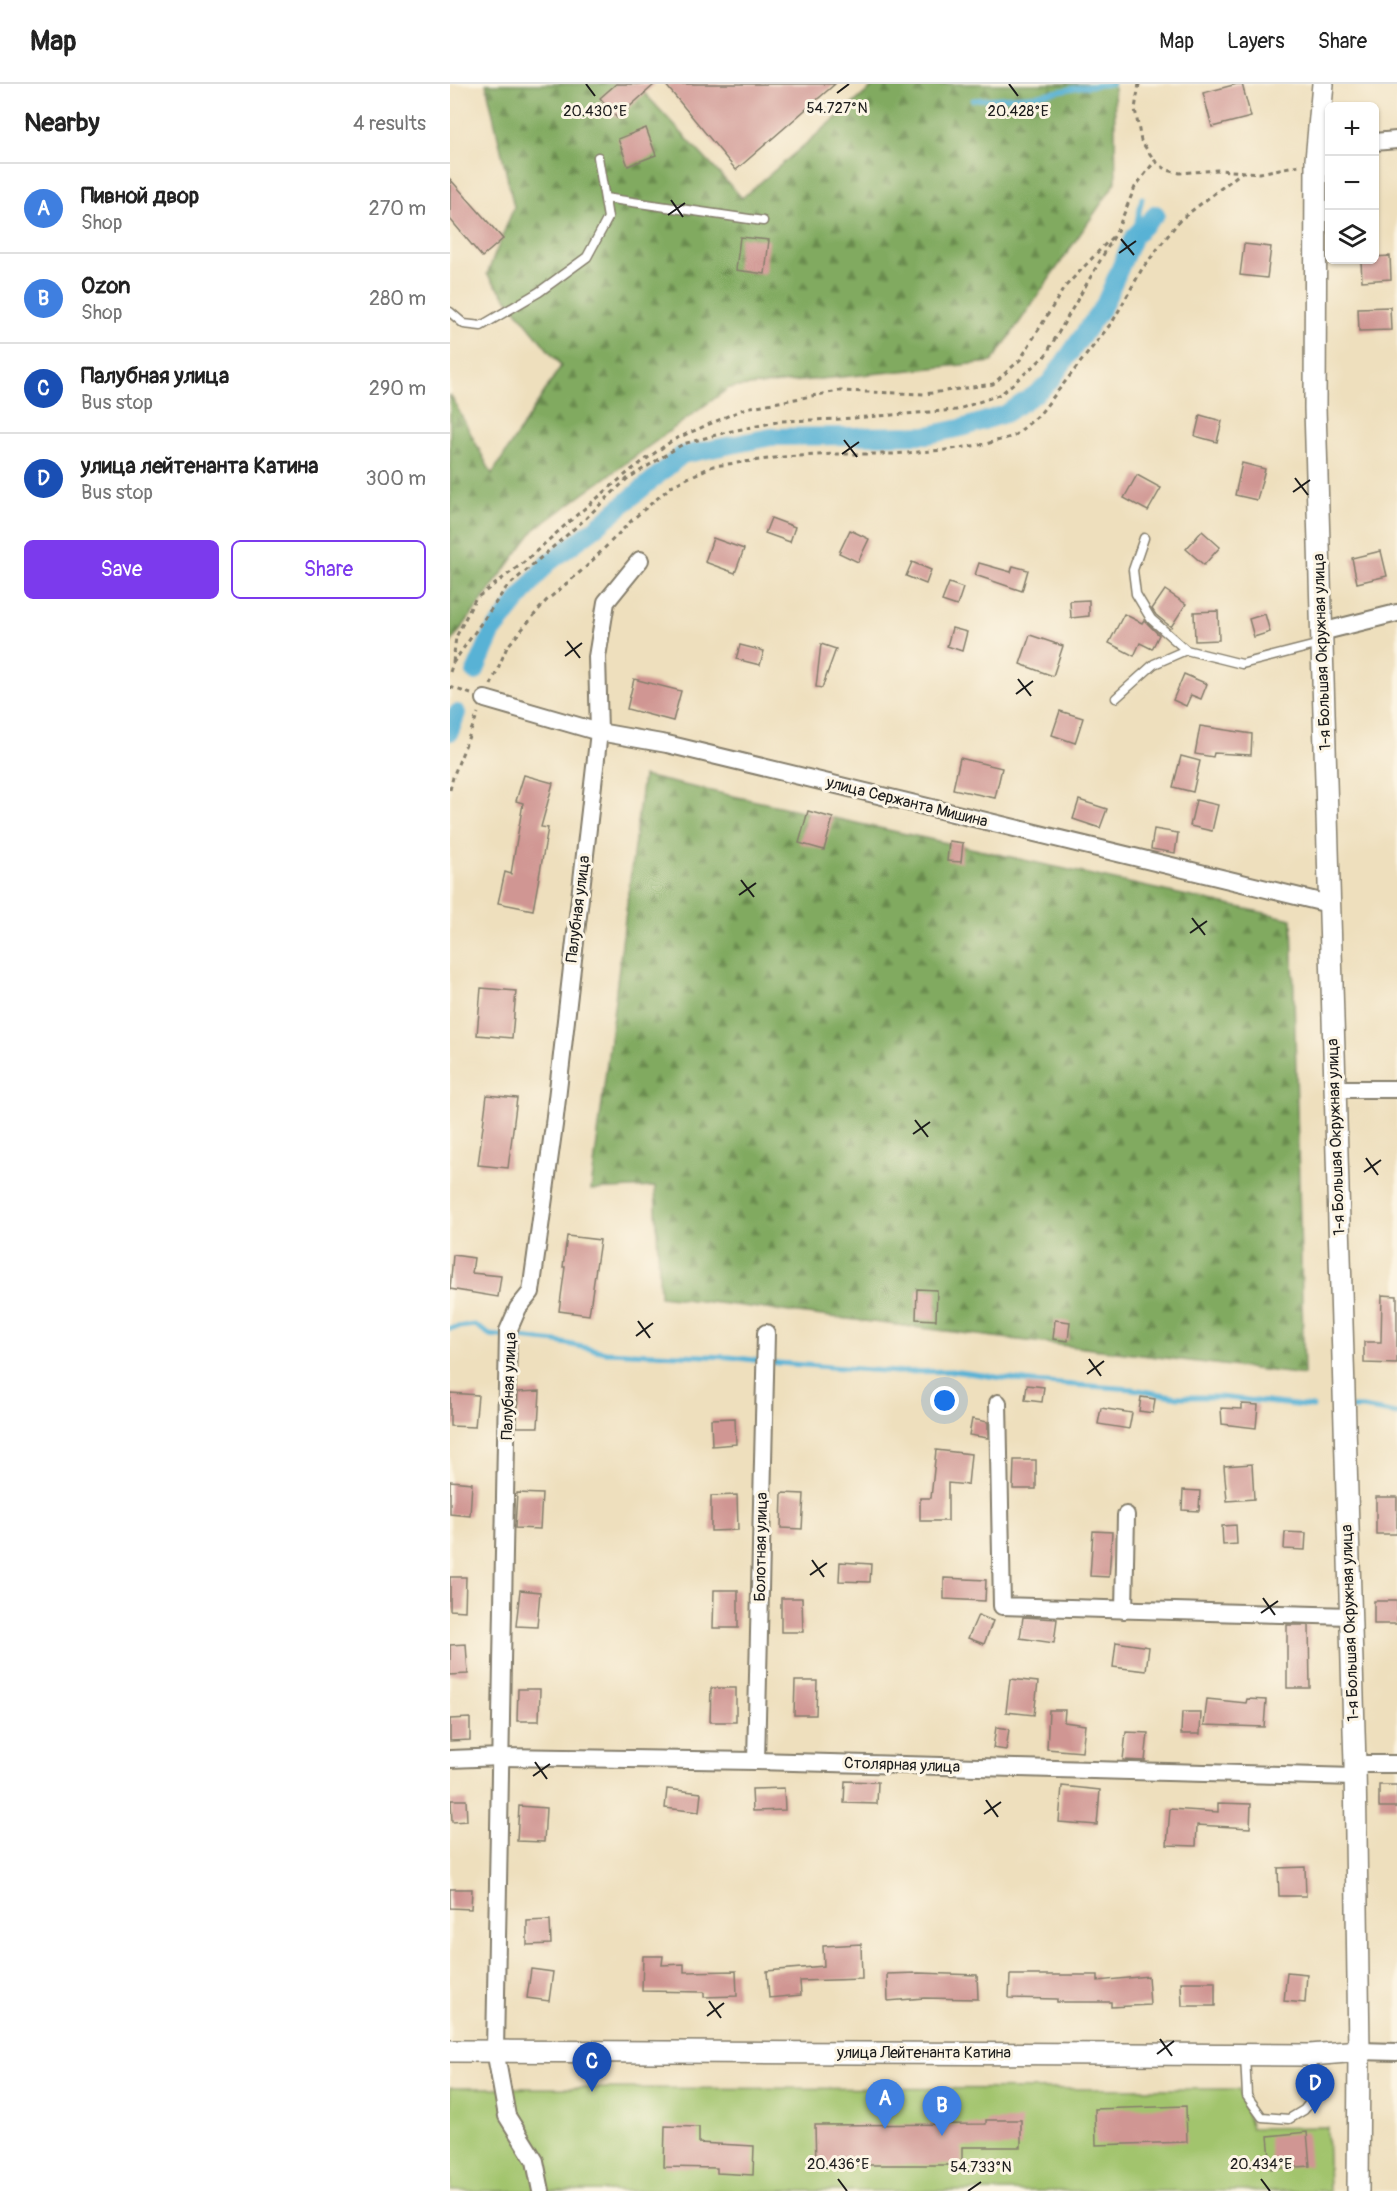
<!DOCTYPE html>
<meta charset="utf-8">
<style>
:root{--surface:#fff;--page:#f6f6f6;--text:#222;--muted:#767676;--line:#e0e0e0;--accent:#7c3aed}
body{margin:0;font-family:Pangolin,sans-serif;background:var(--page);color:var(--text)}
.controls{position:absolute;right:18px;top:18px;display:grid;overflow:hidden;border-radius:9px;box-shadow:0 2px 4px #0004}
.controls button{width:54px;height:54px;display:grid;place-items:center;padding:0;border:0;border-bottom:2px solid var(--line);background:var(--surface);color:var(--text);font:30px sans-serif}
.you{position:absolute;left:495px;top:1317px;width:21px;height:21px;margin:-15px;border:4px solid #fff;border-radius:50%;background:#1a73e8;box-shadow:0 0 0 9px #1a73e833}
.badge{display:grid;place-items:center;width:39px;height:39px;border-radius:50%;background:var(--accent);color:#fff;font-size:20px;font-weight:700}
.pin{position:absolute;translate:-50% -50px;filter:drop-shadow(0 2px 3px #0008)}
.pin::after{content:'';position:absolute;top:32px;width:21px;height:18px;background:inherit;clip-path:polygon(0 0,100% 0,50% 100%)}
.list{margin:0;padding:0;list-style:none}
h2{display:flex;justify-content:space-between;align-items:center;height:78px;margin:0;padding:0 24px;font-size:26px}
h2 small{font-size:20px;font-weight:400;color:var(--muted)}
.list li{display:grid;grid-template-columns:39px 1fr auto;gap:18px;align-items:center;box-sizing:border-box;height:90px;padding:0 24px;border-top:2px solid var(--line)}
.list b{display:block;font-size:22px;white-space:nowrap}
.list p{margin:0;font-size:20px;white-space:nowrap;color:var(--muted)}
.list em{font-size:20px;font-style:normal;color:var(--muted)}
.actions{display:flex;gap:12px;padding:18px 24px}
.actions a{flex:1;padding:14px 0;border:2px solid var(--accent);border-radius:9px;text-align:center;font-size:21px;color:var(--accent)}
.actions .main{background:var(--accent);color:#fff}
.icon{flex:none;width:33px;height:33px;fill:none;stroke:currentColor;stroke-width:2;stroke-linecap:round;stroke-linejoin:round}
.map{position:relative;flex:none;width:947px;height:2107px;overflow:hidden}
header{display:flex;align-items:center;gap:36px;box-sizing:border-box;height:84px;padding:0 30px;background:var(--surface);border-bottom:2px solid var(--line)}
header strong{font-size:28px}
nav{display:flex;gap:33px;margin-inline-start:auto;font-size:21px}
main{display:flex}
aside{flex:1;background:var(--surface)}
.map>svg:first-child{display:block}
</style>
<header>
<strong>Map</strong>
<nav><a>Map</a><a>Layers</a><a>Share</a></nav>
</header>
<main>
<aside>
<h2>Nearby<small>4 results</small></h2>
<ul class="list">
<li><span class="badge" style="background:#3f7fe0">A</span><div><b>Пивной двор</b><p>Shop</p></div><em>270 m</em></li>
<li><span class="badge" style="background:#3f7fe0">B</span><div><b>Ozon</b><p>Shop</p></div><em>280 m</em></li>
<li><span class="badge" style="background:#1a4fb4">C</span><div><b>Палубная улица</b><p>Bus stop</p></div><em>290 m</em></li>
<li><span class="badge" style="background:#1a4fb4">D</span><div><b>улица лейтенанта Катина</b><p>Bus stop</p></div><em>300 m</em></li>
</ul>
<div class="actions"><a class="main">Save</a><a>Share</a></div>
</aside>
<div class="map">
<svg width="947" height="2107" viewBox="0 0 947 2107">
<defs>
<pattern id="forest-firs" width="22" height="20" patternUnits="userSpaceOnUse" patternTransform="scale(1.5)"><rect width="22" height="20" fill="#81aa60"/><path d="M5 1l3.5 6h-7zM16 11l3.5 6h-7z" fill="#698a4e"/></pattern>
</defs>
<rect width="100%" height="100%" fill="#fcf5e5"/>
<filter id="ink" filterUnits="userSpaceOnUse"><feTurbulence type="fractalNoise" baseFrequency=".0167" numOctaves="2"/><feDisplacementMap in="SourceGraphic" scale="12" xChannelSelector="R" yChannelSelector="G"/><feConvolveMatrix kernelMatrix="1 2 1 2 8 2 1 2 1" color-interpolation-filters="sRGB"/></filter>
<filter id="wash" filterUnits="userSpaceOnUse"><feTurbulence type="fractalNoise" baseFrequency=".008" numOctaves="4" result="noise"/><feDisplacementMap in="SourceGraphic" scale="24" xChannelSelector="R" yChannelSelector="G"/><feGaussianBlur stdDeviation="1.35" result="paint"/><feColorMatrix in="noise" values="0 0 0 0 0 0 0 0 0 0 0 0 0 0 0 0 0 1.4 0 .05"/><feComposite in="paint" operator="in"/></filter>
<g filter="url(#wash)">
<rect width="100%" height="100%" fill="#eedfbd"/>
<g fill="url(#forest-firs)" stroke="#4e633e" stroke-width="1.5">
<polygon points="36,0 186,0 292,114 426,0 664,0 666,98 542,278 279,304 84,446 0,560 0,310 42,390 111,282 37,190 64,123"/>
<polygon points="193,692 842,835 854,1291 210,1212 205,1103 141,1106"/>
</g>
<polygon fill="#a2c46d" stroke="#5f7044" stroke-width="1.5" points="0,2004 789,2005 801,2044 877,2043 879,2107 0,2107"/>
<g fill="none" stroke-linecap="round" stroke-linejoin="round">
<g stroke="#58b2d5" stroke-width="5">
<polyline points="523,16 589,11 630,3 663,0"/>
<polyline points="684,152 692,114"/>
<polyline points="0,1244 25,1241 40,1251 108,1258 156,1268 280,1273 328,1279 447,1288 503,1287 582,1298 683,1305 728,1313 769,1313 863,1323"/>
<polyline points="903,1324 913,1324 947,1330"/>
</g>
<g stroke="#58b2d5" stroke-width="18">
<polyline points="25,588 42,549 97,480 144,445 232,371 321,353 478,351 515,343 555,330 584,311 600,298 654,221 684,152 706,130"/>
<polyline points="0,648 7,629"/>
</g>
</g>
<g id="blocks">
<g fill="#d09693">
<polygon points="166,0 205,0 167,34 150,14"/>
<polygon points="215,0 385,0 286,86"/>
<polygon points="787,0 792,0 801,33 762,43 753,9"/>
<polygon points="196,44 206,71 178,82 168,55"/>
<polygon points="0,95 53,155 32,173 0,135"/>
<polygon points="290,153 319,156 315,190 286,186"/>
<polygon points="794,160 821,163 817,194 790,191"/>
<polygon points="940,172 941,195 912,197 911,176 924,176 924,173"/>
<polygon points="940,223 941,246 909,247 908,224"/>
<polygon points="750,331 772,337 767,358 745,352"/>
<polygon points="792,379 815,385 807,416 785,411"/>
<polygon points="687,391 711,404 698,427 674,414"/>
<polygon points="321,434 345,443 340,458 315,449"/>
<polygon points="400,446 419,455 408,478 389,469"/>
<polygon points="752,447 770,463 754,481 736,465"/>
<polygon points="263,454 294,465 285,489 255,478"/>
<polygon points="931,467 937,492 907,499 902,474"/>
<polygon points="462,478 481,486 476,500 456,492"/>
<polygon points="529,479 561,488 563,482 578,486 572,507 525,491"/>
<polygon points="499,499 513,504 507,522 492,517"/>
<polygon points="715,506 736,520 721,543 706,531 702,525"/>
<polygon points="639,516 639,532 621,534 620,517"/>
<polygon points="768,527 769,556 745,557 744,528"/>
<polygon points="674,530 692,539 694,536 709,551 702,565 690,559 684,572 659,559"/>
<polygon points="815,530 820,548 804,553 799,535"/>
<polygon points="502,544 517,548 512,567 497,562"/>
<polygon points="580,551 613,562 603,592 570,580"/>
<polygon points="371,560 386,565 372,604 366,603"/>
<polygon points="290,561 314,567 310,581 286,575"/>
<polygon points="734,590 757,600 751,615 741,611 736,622 723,616"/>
<polygon points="184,595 231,607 223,637 177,625"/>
<polygon points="610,627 633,634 625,659 602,651"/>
<polygon points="750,642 802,650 801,671 764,669 763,673 745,670"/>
<polygon points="731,672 750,677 743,708 723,703"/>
<polygon points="510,674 552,684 545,714 503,705"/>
<polygon points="74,691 103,699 91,743 98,744 83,826 48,819 55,788 61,790 73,719 66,717"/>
<polygon points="629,716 657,725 650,744 623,735"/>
<polygon points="746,716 768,721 762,747 740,742"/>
<polygon points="358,727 383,734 374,766 349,759"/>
<polygon points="704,745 728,749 725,769 701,765"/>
<polygon points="499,757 513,759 511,778 497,777"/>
<polygon points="31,904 66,907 62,954 27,951"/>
<polygon points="37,1011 67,1014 58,1084 28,1081"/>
<polygon points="117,1152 150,1156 139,1231 109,1227 115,1183 113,1183"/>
<polygon points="3,1171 24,1174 22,1189 51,1192 48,1213 0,1205"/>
<polygon points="467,1205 487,1206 486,1236 466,1235"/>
<polygon points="932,1211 947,1212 947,1280 914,1279 914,1258 931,1258"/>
<polygon points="605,1236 620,1238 618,1257 603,1255"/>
<polygon points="577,1301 594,1303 592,1318 575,1316"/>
<polygon points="90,1307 88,1343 67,1343 68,1308"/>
<polygon points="0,1309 28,1311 25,1343 0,1342"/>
<polygon points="691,1313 705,1315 703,1329 689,1327"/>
<polygon points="792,1320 808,1321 806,1344 772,1340 771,1324 792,1325"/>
<polygon points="651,1324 682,1329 679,1345 648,1340"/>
<polygon points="285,1334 286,1360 262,1362 261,1335"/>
<polygon points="522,1335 538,1338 538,1354 519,1351"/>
<polygon points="486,1366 521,1370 518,1401 498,1399 498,1437 470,1437 470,1414 481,1414"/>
<polygon points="564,1376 586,1376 586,1405 563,1405"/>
<polygon points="802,1380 804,1415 777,1417 774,1382"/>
<polygon points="0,1397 22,1399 20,1432 0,1430"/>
<polygon points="733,1406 750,1407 749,1427 732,1426"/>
<polygon points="67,1409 92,1410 90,1445 65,1444"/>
<polygon points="332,1409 354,1410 352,1445 331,1444"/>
<polygon points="287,1411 288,1446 261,1447 261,1412"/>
<rect x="926" y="1413" width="21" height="37"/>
<polygon points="786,1441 787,1460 773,1461 772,1442"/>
<polygon points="643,1447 662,1448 659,1493 640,1492"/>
<polygon points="835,1448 856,1449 855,1466 834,1465"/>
<polygon points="390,1478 421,1480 420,1498 389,1497"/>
<polygon points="0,1493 16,1493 15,1527 0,1526"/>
<polygon points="494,1494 536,1496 535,1517 494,1515"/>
<polygon points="70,1506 90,1508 87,1543 66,1542"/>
<polygon points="264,1506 288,1506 288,1544 263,1544"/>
<polygon points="331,1514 352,1514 353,1548 331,1548"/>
<rect x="924" y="1517" width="23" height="23"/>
<polygon points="528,1531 543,1537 534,1560 518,1554"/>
<polygon points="573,1533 607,1535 604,1559 570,1554"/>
<polygon points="837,1541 859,1541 860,1604 837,1604"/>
<polygon points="666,1558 699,1563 696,1587 663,1583"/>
<polygon points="16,1560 18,1590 0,1591 0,1561"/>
<polygon points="560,1595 588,1598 584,1631 556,1628"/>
<polygon points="345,1597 367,1597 366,1631 344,1631"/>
<polygon points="261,1604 286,1604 286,1638 260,1638"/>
<polygon points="68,1605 90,1605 89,1637 67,1637"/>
<polygon points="757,1615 796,1619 797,1615 816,1616 814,1643 754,1641"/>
<polygon points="599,1626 615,1626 614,1638 635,1641 632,1668 597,1665"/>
<polygon points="732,1628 751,1628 750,1650 731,1650"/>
<polygon points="20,1634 20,1656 0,1657 0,1635"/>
<polygon points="546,1643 559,1645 556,1666 543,1664"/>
<polygon points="676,1648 698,1649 695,1677 673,1676"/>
<polygon points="395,1697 428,1698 427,1720 394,1719"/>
<rect x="929" y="1701" width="18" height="22"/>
<polygon points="612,1702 650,1706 647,1741 609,1738"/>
<polygon points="334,1704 335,1726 303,1727 302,1705"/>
<polygon points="217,1705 251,1709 249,1728 215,1724"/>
<polygon points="1,1716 16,1716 17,1737 2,1738"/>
<polygon points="768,1719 801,1720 800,1744 747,1741 746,1762 717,1761 720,1725 768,1728"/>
<polygon points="69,1722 96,1724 94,1758 67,1757"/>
<polygon points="855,1783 856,1812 829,1812 828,1784"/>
<polygon points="0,1805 22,1805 21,1825 0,1824"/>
<polygon points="100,1836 101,1860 77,1861 77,1837"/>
<polygon points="411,1860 412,1895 350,1897 351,1911 319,1914 317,1887 374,1882 373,1862"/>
<polygon points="193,1872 213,1872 212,1881 234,1880 234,1888 286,1887 287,1912 254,1913 254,1908 192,1907"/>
<polygon points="81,1885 103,1888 99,1917 77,1914"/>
<polygon points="837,1888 857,1890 855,1919 834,1917"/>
<polygon points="469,1889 527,1891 528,1915 474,1914 438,1917 437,1890"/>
<polygon points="560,1891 648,1891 648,1897 698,1892 700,1921 661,1923 661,1918 607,1918 607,1915 559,1914"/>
<polygon points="731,1898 765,1898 765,1922 732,1922"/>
<polygon points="736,2022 737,2058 646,2061 645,2025"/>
<polygon points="536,2036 571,2036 571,2063 512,2063 512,2081 366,2081 365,2041 536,2040"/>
<polygon points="215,2042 249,2043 249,2059 304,2062 303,2091 267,2089 267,2084 214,2083"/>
<polygon points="857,2048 860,2082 821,2085 818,2052"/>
</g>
</g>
</g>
<g filter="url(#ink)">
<use href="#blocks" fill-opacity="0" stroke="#857e6c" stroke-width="1.5"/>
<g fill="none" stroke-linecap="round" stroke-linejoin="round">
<defs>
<g id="service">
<polyline points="155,114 313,137"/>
<polyline points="0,228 14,240 31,242 89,208 137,173 158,134 148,73"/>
<polyline points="694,454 683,486 686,510 701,535 736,566 792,580 870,560"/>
<polyline points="666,614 704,580 736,566"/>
<polyline points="795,1971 797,2012 812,2033 839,2035 854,2026 862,2016 863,1992 860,1971"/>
</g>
<g id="minor">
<polyline points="924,58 947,56"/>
<polyline points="871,548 947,529"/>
<polyline points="35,615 149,648 217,660 879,820"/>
<polyline points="885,1005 947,1005"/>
<polyline points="548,1319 552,1522 900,1532"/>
<polyline points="674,1526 676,1431"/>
<polyline points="0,1675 51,1673 306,1677 905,1693"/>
<polyline points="306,1677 316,1249"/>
<polyline points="905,1680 947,1680"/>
<polyline points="909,1967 947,1968"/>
<polyline points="91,2107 85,2077 57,2032 45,1966 58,1247 68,1224 81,1208 104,1041 149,648 147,573 156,518 190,476"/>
</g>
<g id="tertiary">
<polyline points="873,0 866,76 865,324 905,1680 909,1967 908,2107"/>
<polyline points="0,1967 860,1971 909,1967"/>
</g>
</defs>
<use href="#service" stroke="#857e6c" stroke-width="11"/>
<use href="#minor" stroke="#857e6c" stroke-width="20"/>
<use href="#tertiary" stroke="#857e6c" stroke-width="24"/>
<g stroke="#857e6c" stroke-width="3" stroke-dasharray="4.5 4.5" stroke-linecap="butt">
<polyline points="689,0 685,25 691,57 705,77"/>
<polyline points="3,578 6,553 25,515 73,479 122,435 181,386 223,356 296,324 389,307 475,310 543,300 570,276 614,204 663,152"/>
<polyline points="0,588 3,579 56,504 134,436 177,395 233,360 277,348 332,337 390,335 506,326 551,310 595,272 666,149 685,103 705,77 717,86 730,89 768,86 810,89 849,81"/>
<polyline points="41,601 57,563 96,517 136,483 183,435 223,401 263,382 333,373 385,370 443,370 495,366 536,360 564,352 589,331 663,237 692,185 730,136 792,88"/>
<polyline points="0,603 21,610"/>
<polyline points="0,706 3,693 28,629"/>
</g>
<use href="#service" stroke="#fff" stroke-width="8"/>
<use href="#minor" stroke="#fff" stroke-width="16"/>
<use href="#tertiary" stroke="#fff" stroke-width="21"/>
</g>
</g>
<path fill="none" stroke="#1c1c1c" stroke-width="2" d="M 136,0 L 145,12M 559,0 L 568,12M 387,9 L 399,0M 221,116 L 233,133M 218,131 L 235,119M 671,155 L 684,171M 669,169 L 686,157M 394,356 L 407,373M 392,370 L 409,358M 845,394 L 858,411M 843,408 L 860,396M 117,557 L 130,574M 115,572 L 132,559M 568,595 L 581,612M 566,610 L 583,597M 291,796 L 304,813M 289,811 L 306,799M 742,834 L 755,851M 740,849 L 757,837M 465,1036 L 478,1053M 463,1050 L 480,1038M 916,1074 L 928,1091M 914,1088 L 931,1076M 188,1237 L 200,1254M 186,1252 L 203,1239M 639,1275 L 651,1292M 637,1290 L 654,1277M 362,1476 L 374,1493M 360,1491 L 377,1479M 813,1514 L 825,1531M 811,1529 L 828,1517M 85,1678 L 97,1695M 83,1692 L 100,1680M 536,1716 L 548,1733M 534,1730 L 551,1718M 259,1917 L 271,1934M 257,1932 L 274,1919M 710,1955 L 722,1972M 707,1970 L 724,1957M 388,2095 L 397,2107M 811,2095 L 820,2107M 518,2107 L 531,2098"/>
<g text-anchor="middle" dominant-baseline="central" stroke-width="6" stroke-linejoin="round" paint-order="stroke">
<g font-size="16" fill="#1c1c1c" stroke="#fcf5e5">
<text transform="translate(872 568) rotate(-92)">1-я Большая Окружная улица</text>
<text transform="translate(457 718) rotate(14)">улица Сержанта Мишина</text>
<text transform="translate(128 825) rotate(-83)">Палубная улица</text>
<text transform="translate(886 1053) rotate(-92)">1-я Большая Окружная улица</text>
<text transform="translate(59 1302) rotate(-88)">Палубная улица</text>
<text transform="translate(311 1463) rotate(-89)">Болотная улица</text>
<text transform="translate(900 1539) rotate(-92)">1-я Большая Окружная улица</text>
<text transform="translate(452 1681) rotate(2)">Столярная улица</text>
<text x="474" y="1969">улица Лейтенанта Катина</text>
</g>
</g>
<g font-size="15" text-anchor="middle" fill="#1c1c1c" stroke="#fcf5e5" stroke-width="6" stroke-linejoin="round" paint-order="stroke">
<text x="387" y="29">54.727°N</text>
<text x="145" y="32">20.430°E</text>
<text x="568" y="32">20.428°E</text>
<text x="388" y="2085">20.436°E</text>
<text x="811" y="2085">20.434°E</text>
<text x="531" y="2088">54.733°N</text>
</g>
</svg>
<div class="controls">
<button>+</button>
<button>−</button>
<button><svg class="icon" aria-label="layers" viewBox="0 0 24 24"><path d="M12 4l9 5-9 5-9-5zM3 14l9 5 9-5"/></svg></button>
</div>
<div class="you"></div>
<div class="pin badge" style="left:435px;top:2045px;background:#3f7fe0">A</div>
<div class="pin badge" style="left:492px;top:2052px;background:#3f7fe0">B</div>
<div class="pin badge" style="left:142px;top:2008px;background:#1a4fb4">C</div>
<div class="pin badge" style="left:865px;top:2030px;background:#1a4fb4">D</div>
</div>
</main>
